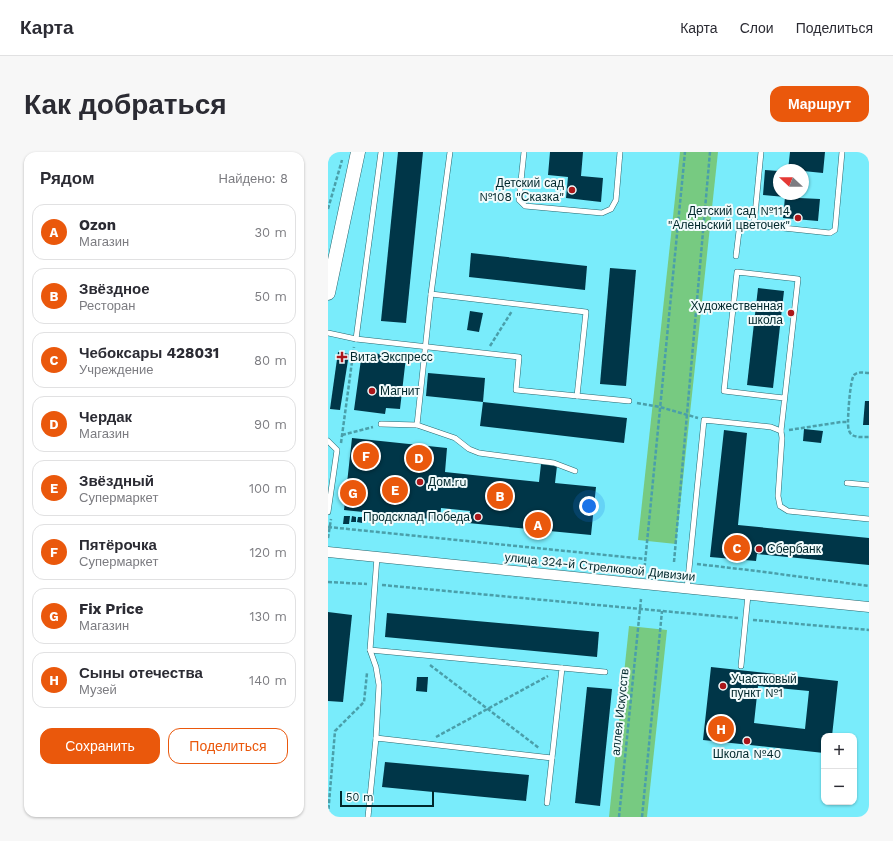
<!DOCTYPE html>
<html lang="ru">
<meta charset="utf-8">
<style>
:root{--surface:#fff;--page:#f7f7f7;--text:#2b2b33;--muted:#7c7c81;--line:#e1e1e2;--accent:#ea580c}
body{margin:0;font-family:"Work Sans",sans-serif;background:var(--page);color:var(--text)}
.controls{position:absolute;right:12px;bottom:12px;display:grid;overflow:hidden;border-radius:8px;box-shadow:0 1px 3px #0004}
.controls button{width:36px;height:36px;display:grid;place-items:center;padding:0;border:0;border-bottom:1px solid var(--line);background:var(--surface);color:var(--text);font:20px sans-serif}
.compass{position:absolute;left:445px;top:12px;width:36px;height:36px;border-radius:50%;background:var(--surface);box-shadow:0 1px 3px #0004;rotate:292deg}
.scale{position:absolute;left:12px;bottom:10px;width:94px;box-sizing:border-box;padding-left:4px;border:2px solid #00272b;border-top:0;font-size:11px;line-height:14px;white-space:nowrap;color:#00272b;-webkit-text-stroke:3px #f1fbfc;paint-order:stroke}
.you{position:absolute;left:261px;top:354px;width:14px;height:14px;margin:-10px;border:3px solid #fff;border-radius:50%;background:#1a73e8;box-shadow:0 0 0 6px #1a73e833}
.badge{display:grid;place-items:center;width:26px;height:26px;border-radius:50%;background:var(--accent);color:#fff;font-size:13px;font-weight:700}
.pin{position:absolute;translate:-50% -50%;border:2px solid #fff;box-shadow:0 1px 4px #0006}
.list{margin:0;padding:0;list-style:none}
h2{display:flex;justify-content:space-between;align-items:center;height:52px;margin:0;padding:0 16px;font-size:17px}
h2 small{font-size:13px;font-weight:400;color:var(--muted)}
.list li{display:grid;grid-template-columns:26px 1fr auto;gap:12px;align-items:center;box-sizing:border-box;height:56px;margin:0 8px 8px;padding:0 8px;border:1px solid var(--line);border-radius:12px}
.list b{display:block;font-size:15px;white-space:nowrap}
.list p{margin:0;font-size:13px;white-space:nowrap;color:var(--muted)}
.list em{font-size:13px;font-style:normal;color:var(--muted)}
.actions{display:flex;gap:8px;padding:12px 16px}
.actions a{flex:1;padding:9px 0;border:1px solid var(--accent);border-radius:12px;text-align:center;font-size:14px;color:var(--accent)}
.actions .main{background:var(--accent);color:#fff}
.map{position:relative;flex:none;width:541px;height:665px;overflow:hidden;border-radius:12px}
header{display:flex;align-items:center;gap:24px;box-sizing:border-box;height:56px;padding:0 20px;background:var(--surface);border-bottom:1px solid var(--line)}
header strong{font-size:19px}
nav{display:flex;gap:22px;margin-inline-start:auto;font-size:14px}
.intro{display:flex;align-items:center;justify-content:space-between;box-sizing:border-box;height:96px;padding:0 24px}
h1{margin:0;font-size:28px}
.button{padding:10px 18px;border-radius:12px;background:var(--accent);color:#fff;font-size:14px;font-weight:700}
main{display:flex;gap:24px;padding:0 24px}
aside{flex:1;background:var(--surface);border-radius:12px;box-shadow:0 1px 3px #0004}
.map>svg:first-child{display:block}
</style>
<header>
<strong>Карта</strong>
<nav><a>Карта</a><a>Слои</a><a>Поделиться</a></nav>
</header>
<div class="intro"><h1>Как добраться</h1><a class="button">Маршрут</a></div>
<main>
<aside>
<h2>Рядом<small>Найдено: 8</small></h2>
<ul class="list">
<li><span class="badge">A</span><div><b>Ozon</b><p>Магазин</p></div><em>30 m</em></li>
<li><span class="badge">B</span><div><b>Звёздное</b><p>Ресторан</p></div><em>50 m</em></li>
<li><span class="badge">C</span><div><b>Чебоксары 428031</b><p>Учреждение</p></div><em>80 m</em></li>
<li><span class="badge">D</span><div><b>Чердак</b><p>Магазин</p></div><em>90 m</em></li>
<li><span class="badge">E</span><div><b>Звёздный</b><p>Супермаркет</p></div><em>100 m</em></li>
<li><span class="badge">F</span><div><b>Пятёрочка</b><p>Супермаркет</p></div><em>120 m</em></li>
<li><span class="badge">G</span><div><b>Fix Price</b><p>Магазин</p></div><em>130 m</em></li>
<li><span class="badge">H</span><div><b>Сыны отечества</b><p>Музей</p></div><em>140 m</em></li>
</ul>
<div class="actions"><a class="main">Сохранить</a><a>Поделиться</a></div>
</aside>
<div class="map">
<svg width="541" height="665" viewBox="0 0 541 665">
<rect width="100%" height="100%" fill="#79ecfb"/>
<g fill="#77ca81">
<polygon points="352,0 390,0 348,392 310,388"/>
<polygon points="301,474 339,478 319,665 281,665"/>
</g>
<g fill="#003648" fill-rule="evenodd">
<polygon points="70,0 95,0 78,171 53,169"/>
<polygon points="222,0 255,0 253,24 275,26 273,50 238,46 240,25 220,23"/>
<polygon points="462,0 497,0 495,21 475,19 475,18 460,18"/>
<polygon points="437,18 451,19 451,42 471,42 471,46 492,47 490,69 455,66 457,45 435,43"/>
<polygon points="143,101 259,114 257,138 141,125"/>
<polygon points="282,116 308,118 298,234 272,232"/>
<polygon points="430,136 456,139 445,236 419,233"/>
<polygon points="142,159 155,161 151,180 139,178"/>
<polygon points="10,200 21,202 12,258 2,257"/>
<polygon points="34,200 78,205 72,257 58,256 57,262 26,258"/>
<polygon points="100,221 157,226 155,250 98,244"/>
<polygon points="537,249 541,249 541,273 535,273"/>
<polygon points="155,250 299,266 296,291 152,274"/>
<polygon points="476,277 495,279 493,291 475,289"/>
<polygon points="396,278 419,281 410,373 541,386 541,413 429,402 428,409 382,405"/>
<polygon points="24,286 119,296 117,320 211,330 213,312 229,314 227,331 268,335 263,383 140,371 142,359 113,356 112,368 16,358"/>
<polygon points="16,364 22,364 21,372 15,372"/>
<polygon points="24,364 28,365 28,370 23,370"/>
<polygon points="30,365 34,365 34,371 29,370"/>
<polygon points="0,460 24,463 15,550 0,549"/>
<polygon points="59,461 271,480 269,505 57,485"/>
<path d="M 383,515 L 510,529 L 504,584 L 496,584 L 496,601 L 375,588 ZM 430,534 L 481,539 L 477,577 L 426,571 Z"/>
<polygon points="89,525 100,525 99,540 88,539"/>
<polygon points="259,535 284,537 272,654 247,651"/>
<polygon points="57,610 201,623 198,649 54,635"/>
</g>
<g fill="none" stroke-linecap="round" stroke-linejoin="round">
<defs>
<g id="lane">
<polyline points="122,0 103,142 89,273 127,286 141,297 151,301 226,311 247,319"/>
<polyline points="196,0 191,48 197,54 274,61 283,57 288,48 292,0"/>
<polyline points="426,73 502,81 507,78 514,0"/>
<polyline points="408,104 411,79 418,73 426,73 433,0"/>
<polyline points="103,142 258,160 249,244"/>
<polyline points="0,181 28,187 191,205 188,238 301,249"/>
<polyline points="28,187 53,0"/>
<polyline points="456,246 396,239 409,120 470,127 453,279 454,286 450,344 452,354 460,359 541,367"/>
<polyline points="53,272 89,273"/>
<polyline points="0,289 9,298 0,360"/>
<polyline points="519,331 541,333"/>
<polyline points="359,437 376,268 443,275 453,279"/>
<polyline points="413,514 420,443"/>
<polyline points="234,516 277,520"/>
<polyline points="48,586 51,533 48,515 42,498 49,405"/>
<polyline points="219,651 224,606"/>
<polyline points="40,665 48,586 224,606 234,516 42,498"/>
</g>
<polyline id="street" points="0,400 541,455"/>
<polyline id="secondary" points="0,141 30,0"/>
</defs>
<use href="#lane" stroke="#28666e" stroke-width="6"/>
<use href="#street" stroke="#28666e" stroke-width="11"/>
<use href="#secondary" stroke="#28666e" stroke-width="15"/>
<g stroke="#4a9faa" stroke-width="2.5" stroke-dasharray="4 2" stroke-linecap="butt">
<polyline points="0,57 14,8"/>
<polyline points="162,194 184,159"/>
<path d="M 541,221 C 536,221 530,219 526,223 C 522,228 520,262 520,270 C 520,273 520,279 523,282 C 527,286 536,285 541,285"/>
<polyline points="309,251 332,255 370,266"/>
<polyline points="461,278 513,270 520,270"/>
<polyline points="14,283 45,275"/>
<polyline points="13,291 26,195"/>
<polyline points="0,375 317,407"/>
<polyline points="0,386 3,367"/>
<polyline points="346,410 382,0"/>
<polyline points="369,412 429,419 541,434"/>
<polyline points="316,421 357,0"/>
<polyline points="0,430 39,432"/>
<polyline points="54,433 410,466"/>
<polyline points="425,468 541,478"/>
<polyline points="102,513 211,596"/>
<polyline points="108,585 220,524"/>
<polyline points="0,663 7,579 36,550 39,521"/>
<polyline points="291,665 313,447"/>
<polyline points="314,665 334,459"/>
</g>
<use href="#lane" stroke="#fff" stroke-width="5"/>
<use href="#street" stroke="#fff" stroke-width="10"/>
<use href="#secondary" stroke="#fff" stroke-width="14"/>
</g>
<g fill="#aa171a" stroke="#f1fbfc" stroke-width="1.5">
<circle cx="244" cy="38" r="4"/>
<circle cx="470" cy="66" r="4"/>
<circle cx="463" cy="161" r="4"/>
<path d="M12 199h4v4h4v4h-4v4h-4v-4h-4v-4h4z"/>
<circle cx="44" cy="239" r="4"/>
<circle cx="92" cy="330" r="4"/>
<circle cx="150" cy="365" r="4"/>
<circle cx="431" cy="397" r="4"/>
<circle cx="395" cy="534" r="4"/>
<circle cx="419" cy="589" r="4"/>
</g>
<g text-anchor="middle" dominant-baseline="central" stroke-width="4" stroke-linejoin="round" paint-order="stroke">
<g font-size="12" fill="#00272b" stroke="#f1fbfc" text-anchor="start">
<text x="236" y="31" text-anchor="end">Детский сад<tspan x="236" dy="14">№108 "Сказка"</tspan></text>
<text x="462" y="59" text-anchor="end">Детский сад №114<tspan x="462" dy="14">"Аленьский цветочек"</tspan></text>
<text x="455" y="154" text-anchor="end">Художественная<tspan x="455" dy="14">школа</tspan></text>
<text x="22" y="205">Вита Экспресс</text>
<text x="52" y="239">Магнит</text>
<text x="100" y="330">Дом.ru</text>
<text x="142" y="365" text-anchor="end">Продсклад Победа</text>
<text x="439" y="397">Сбербанк</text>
<text x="403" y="527">Участковый<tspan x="403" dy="14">пункт №1</tspan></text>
<text x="419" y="602" text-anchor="middle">Школа №40</text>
</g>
<g font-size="12" fill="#00272b" stroke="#f1fbfc">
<text transform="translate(272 415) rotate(6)">улица 324-й Стрелковой Дивизии</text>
<text transform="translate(292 560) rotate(-84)">аллея Искусств</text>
</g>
</g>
</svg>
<div class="controls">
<button>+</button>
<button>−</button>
</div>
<svg class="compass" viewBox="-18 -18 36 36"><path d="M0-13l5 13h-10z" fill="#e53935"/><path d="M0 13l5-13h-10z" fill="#7c7c81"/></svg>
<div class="scale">50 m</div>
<div class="you"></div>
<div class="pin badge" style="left:210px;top:373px">A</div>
<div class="pin badge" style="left:172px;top:344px">B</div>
<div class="pin badge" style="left:409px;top:396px">C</div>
<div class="pin badge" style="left:91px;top:306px">D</div>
<div class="pin badge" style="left:67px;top:338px">E</div>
<div class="pin badge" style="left:38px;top:304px">F</div>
<div class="pin badge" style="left:25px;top:341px">G</div>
<div class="pin badge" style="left:393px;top:577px">H</div>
</div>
</main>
